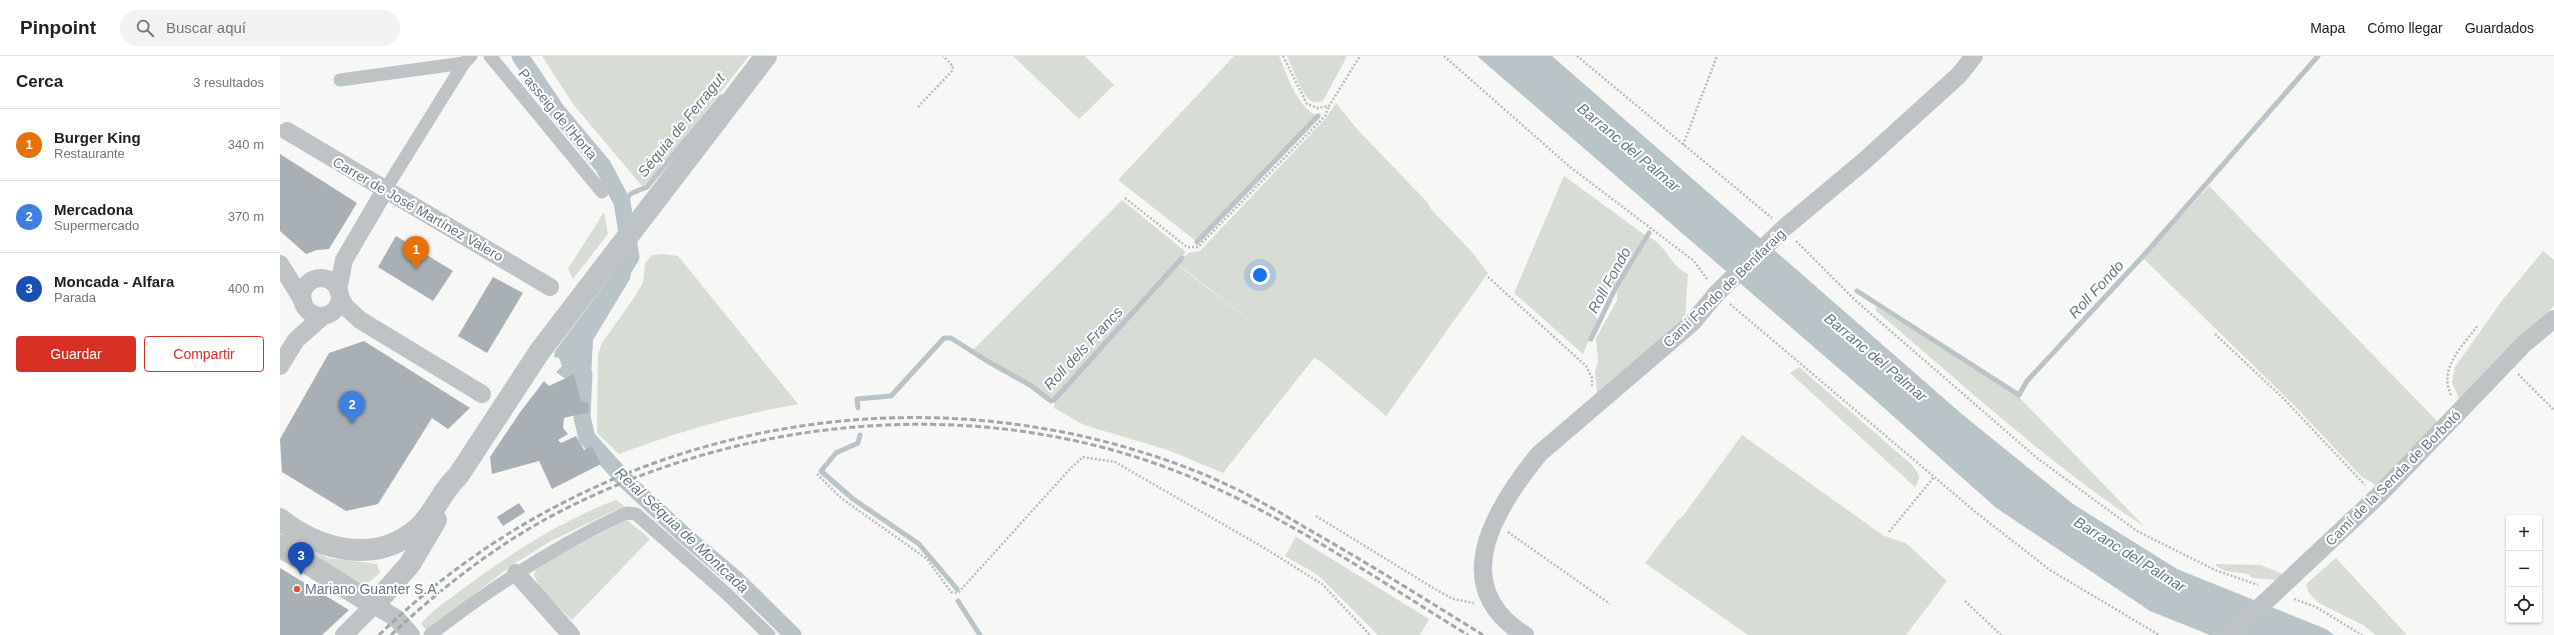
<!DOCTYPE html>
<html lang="es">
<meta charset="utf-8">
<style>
:root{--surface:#fff;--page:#f2f2f2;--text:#202124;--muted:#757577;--line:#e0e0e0;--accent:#d93025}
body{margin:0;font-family:Helvetica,sans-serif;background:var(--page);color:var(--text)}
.controls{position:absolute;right:12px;bottom:12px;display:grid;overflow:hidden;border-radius:4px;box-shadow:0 1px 3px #0004}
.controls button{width:36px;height:36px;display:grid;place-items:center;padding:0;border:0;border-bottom:1px solid var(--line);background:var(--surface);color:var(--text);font:20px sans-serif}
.you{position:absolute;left:980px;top:219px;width:14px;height:14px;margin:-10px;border:3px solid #fff;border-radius:50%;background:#1a73e8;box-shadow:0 0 0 6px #1a73e833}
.badge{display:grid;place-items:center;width:26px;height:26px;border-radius:50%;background:var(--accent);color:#fff;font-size:13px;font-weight:700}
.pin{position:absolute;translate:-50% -33px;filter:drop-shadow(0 1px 2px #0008)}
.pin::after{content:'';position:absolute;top:21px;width:14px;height:12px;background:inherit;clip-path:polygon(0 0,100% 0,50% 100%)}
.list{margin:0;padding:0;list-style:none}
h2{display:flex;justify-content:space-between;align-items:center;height:52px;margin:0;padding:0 16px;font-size:17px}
h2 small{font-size:13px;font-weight:400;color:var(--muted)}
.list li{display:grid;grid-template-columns:26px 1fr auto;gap:12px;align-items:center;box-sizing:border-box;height:72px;padding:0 16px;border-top:1px solid var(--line)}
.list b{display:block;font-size:15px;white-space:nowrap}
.list p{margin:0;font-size:13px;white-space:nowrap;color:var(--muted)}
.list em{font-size:13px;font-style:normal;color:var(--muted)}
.actions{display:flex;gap:8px;padding:12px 16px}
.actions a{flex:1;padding:9px 0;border:1px solid var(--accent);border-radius:4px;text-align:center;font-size:14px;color:var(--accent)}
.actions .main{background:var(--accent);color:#fff}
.icon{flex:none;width:22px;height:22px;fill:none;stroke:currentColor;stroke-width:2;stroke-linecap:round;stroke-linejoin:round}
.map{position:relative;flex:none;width:2274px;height:579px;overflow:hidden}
header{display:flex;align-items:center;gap:24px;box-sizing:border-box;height:56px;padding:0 20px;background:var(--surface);border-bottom:1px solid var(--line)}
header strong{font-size:19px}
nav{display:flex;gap:22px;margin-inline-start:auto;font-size:14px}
.search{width:280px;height:36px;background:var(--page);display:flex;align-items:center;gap:10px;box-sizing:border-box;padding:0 14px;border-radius:22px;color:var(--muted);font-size:15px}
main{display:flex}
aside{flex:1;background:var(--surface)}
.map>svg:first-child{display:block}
</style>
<header>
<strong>Pinpoint</strong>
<div class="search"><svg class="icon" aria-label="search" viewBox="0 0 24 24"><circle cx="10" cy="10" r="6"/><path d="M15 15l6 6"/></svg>Buscar aquí</div>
<nav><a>Mapa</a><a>Cómo llegar</a><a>Guardados</a></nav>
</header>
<main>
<aside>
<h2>Cerca<small>3 resultados</small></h2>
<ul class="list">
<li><span class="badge" style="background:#e8710a">1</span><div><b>Burger King</b><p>Restaurante</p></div><em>340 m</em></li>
<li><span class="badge" style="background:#3f7fe0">2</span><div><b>Mercadona</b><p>Supermercado</p></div><em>370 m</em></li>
<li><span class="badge" style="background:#1a4fb4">3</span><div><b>Moncada - Alfara</b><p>Parada</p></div><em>400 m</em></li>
</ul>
<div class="actions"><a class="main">Guardar</a><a>Compartir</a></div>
</aside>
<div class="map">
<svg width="2274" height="579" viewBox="0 0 2274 579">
<rect width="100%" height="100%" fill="#f7f7f5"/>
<g fill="#d7dcd4">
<polygon points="262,0 469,0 370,126 362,130 293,48"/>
<polygon points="733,0 805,0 834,29 799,63"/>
<path d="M 954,0 L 999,0 C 1007,18 1017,52 1037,59 L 916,185 L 838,124 Z"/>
<path d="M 1007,0 L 1067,0 L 1043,45 C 1040,46 1035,47 1031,45 C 1022,40 1012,10 1007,0 Z"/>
<polygon points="1056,47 1076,72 1148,147 1151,153 1191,195 1208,217 1106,360 1042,306 1034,302 943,417 888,394 804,369 774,352 775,344 898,209 998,287 898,208 908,197 920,195 1046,62"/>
<polygon points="1284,120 1365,179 1333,230 1329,231 1315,261 1318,262 1303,298 1234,237"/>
<polygon points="1929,130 2157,365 2156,369 2097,430 2081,420 2013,348 1863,202"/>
<polygon points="842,144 906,196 774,343 771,343 749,328 692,295"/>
<polygon points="324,156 328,178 293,223 288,213"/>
<path d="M 1371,182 C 1389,193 1388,208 1408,218 L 1405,262 L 1317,337 L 1315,316 L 1318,305 L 1316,282 L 1337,245 L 1337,233 L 1368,183 Z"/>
<polygon points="2263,195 2274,204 2274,250 2179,343 2172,326 2175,311 2224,242"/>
<path d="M 383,198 L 398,200 L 518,348 C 456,359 397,376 339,398 L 317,377 L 318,298 L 322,287 L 356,239 L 363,226 L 365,207 L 372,199 Z"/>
<path d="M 1597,251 L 1737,339 L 1865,471 C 1768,408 1683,328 1595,254 Z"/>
<path d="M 1519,311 L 1632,409 C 1639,418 1642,421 1635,431 L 1510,317 Z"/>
<polygon points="1462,379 1604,480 1626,487 1667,525 1626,579 1468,579 1365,507 1398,464 1403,460"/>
<path d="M 336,444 L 344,450 L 271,485 L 232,509 L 147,575 L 141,568 C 150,556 164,547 176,538 C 225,501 278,466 336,444 Z"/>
<polygon points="347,464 370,483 292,564 261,534 254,519 257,510"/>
<polygon points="0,474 48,502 97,508 100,517 88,527 80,528 0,481"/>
<polygon points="1016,481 1149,563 1140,579 1098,579 1038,519 1005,500"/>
<polygon points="2056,502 2127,579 2096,579 2083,569 2039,547 2029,537 2026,528"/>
<polygon points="1936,508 1981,509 2005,519 1999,524 1973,522 1968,518 1946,515 1936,510"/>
</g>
<g fill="#b8c4c8">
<polygon points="1197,0 1272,0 1683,359 1793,448 1897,513 2046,573 2054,579 1930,579 1870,555 1715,451 1594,343"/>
<polygon points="354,194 350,223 313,284 310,341 303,341 302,335 276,316 282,310 279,302 274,301 275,295 338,211"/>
</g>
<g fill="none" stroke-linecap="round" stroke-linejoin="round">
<g stroke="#b8c4c8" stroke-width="5">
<polyline points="342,146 352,137 367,131 441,41"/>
<polyline points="917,186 1038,60"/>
<polyline points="1577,235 1739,339 1747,325 1864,199 2038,0"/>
<polyline points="1311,283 1336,231 1369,177"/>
<polyline points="578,352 577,343 611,340 664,282 671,282 707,305 750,329 771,345 774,344 902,202"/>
<polyline points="580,379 578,387 556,397 541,415 573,443 639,488 677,533"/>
<polyline points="678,545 700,579"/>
</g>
<g stroke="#b8c4c8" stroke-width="17">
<polyline points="240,0 277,55 323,110 342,146 351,201 341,217"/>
<polyline points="304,318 302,361 307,382 344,423 404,479 457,524 513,579"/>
</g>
</g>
<g fill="#a8b0b5">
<polygon points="0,98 77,147 49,193 37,194 26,198 0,175"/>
<polygon points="116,180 173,215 153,245 98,211"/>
<polygon points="213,221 243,237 207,297 178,280"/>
<polygon points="84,285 190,352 168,373 152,362 98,448 66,455 2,416 0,383 49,297"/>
<polygon points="294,318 301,346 308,346 309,356 284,362 283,372 288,378 278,384 281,387 296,380 304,394 312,390 321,408 272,433 259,405 212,418 210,401 241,355 264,325 269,330"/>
<polygon points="239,447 245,456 223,470 217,461"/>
<polygon points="0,512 69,554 42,579 0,579"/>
</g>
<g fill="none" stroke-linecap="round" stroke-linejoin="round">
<g stroke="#b9bcbe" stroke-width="2.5" stroke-dasharray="2 2" stroke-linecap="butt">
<polyline points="1003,0 1027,48 1038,52 1049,50 1080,0"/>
<polyline points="1164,0 1290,111 1414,205 1427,223"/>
<polyline points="1297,0 1492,162"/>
<polyline points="638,51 672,15 673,10 663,0"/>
<polyline points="1403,89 1437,0"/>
<polyline points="845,142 907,191 918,191 1045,60 1049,50"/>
<polyline points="1516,185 1576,245 1757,402 1857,475 1935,514 1978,529"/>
<polyline points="1208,221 1306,310 1312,322 1312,330"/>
<polyline points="1450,248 1698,458 1770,514 1879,579"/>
<polyline points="1935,278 2003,342 2085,429"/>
<polyline points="2238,318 2274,354"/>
<path d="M 2171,339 C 2158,312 2183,290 2198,269"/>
<polyline points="537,418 561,442 647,503 671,536 678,537 789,414 803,401 835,406 986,493 1042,528 1090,579"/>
<polyline points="1036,460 1155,533 1173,543 1194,547"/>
<polyline points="1228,476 1330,548"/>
<polyline points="1609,476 1654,421"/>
<polyline points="2014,543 2036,551 2082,579"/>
<polyline points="1685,545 1721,579"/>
</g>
<g stroke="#bec3c6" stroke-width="13">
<polyline points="210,0 322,136"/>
<polyline points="60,24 184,7"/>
<polyline points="105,134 184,7 191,0"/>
<path d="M 150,579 C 212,531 275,490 346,457 L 356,458 L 447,538 L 489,579"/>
</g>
<g stroke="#bec3c6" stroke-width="18">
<polyline points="7,75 270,231"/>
<polyline points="0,208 23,245"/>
<circle cx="41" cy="241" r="19"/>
<polyline points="58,234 64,204 105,134"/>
<polyline points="60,240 65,250 80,264 202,338"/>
<polyline points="0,310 16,284 43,260"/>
<polyline points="236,517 291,579"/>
<polyline points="64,579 94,549 116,562 131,579"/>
<path d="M 1245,579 C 1165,530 1216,451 1259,398 L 1412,267 L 1437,237 L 1504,172 L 1583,106 L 1679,19 L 1694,0"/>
<polyline points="1950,579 2099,439 2244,288 2274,263"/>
</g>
<g stroke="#bec3c6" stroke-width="22">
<path d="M 0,463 C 39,494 95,509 137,473 C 154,459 161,435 178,420 L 260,295 L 486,0"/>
<polyline points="0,490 94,549 130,508 156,464"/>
</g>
<g stroke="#a0a7ac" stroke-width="3" stroke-dasharray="6 3" stroke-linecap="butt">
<path d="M 99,579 C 316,368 637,304 918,416 C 956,431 991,451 1026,472 C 1086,506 1145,543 1203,579"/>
<path d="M 111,579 C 162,531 220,486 283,454 C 469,359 698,339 893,414 C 999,455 1092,520 1188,579"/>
</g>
</g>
<circle fill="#dd532f" stroke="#fff" stroke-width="1.5" cx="17" cy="533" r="4"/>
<g text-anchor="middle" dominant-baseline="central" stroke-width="4" stroke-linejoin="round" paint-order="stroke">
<g font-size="14" fill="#687884" stroke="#fff">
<text transform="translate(278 58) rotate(50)">Passeig de l'Horta</text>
<text transform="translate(138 153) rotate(30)">Carrer de José Martínez Valero</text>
<text transform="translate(1444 232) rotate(-44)">Camí Fondo de Benifaraig</text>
<text transform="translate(2113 422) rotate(-45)">Camí de la Senda de Borbotó</text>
</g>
<g font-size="14" fill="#687884" stroke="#fff" text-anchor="start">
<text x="25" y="533">Mariano Guanter S.A.</text>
</g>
<g font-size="15" font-style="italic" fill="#637980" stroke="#fff">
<text transform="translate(401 69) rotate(-51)">Séquia de Ferragut</text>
<text transform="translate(1349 91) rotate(40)">Barranc del Palmar</text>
<text transform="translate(1329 224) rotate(-61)">Roll Fondo</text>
<text transform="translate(1816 233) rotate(-47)">Roll Fondo</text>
<text transform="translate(803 292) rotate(-47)">Roll dels Francs</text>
<text transform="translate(1596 301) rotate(40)">Barranc del Palmar</text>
<text transform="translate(402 474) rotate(43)">Reial Séquia de Montcada</text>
<text transform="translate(1850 498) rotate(32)">Barranc del Palmar</text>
</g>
</g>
</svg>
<div class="controls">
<button>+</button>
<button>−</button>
<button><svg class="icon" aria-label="locate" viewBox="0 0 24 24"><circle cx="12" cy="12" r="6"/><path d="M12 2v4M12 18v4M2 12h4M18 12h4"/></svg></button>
</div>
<div class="you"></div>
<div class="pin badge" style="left:136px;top:213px;background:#e8710a">1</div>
<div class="pin badge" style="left:72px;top:368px;background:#3f7fe0">2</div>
<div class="pin badge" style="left:21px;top:519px;background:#1a4fb4">3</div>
</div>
</main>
